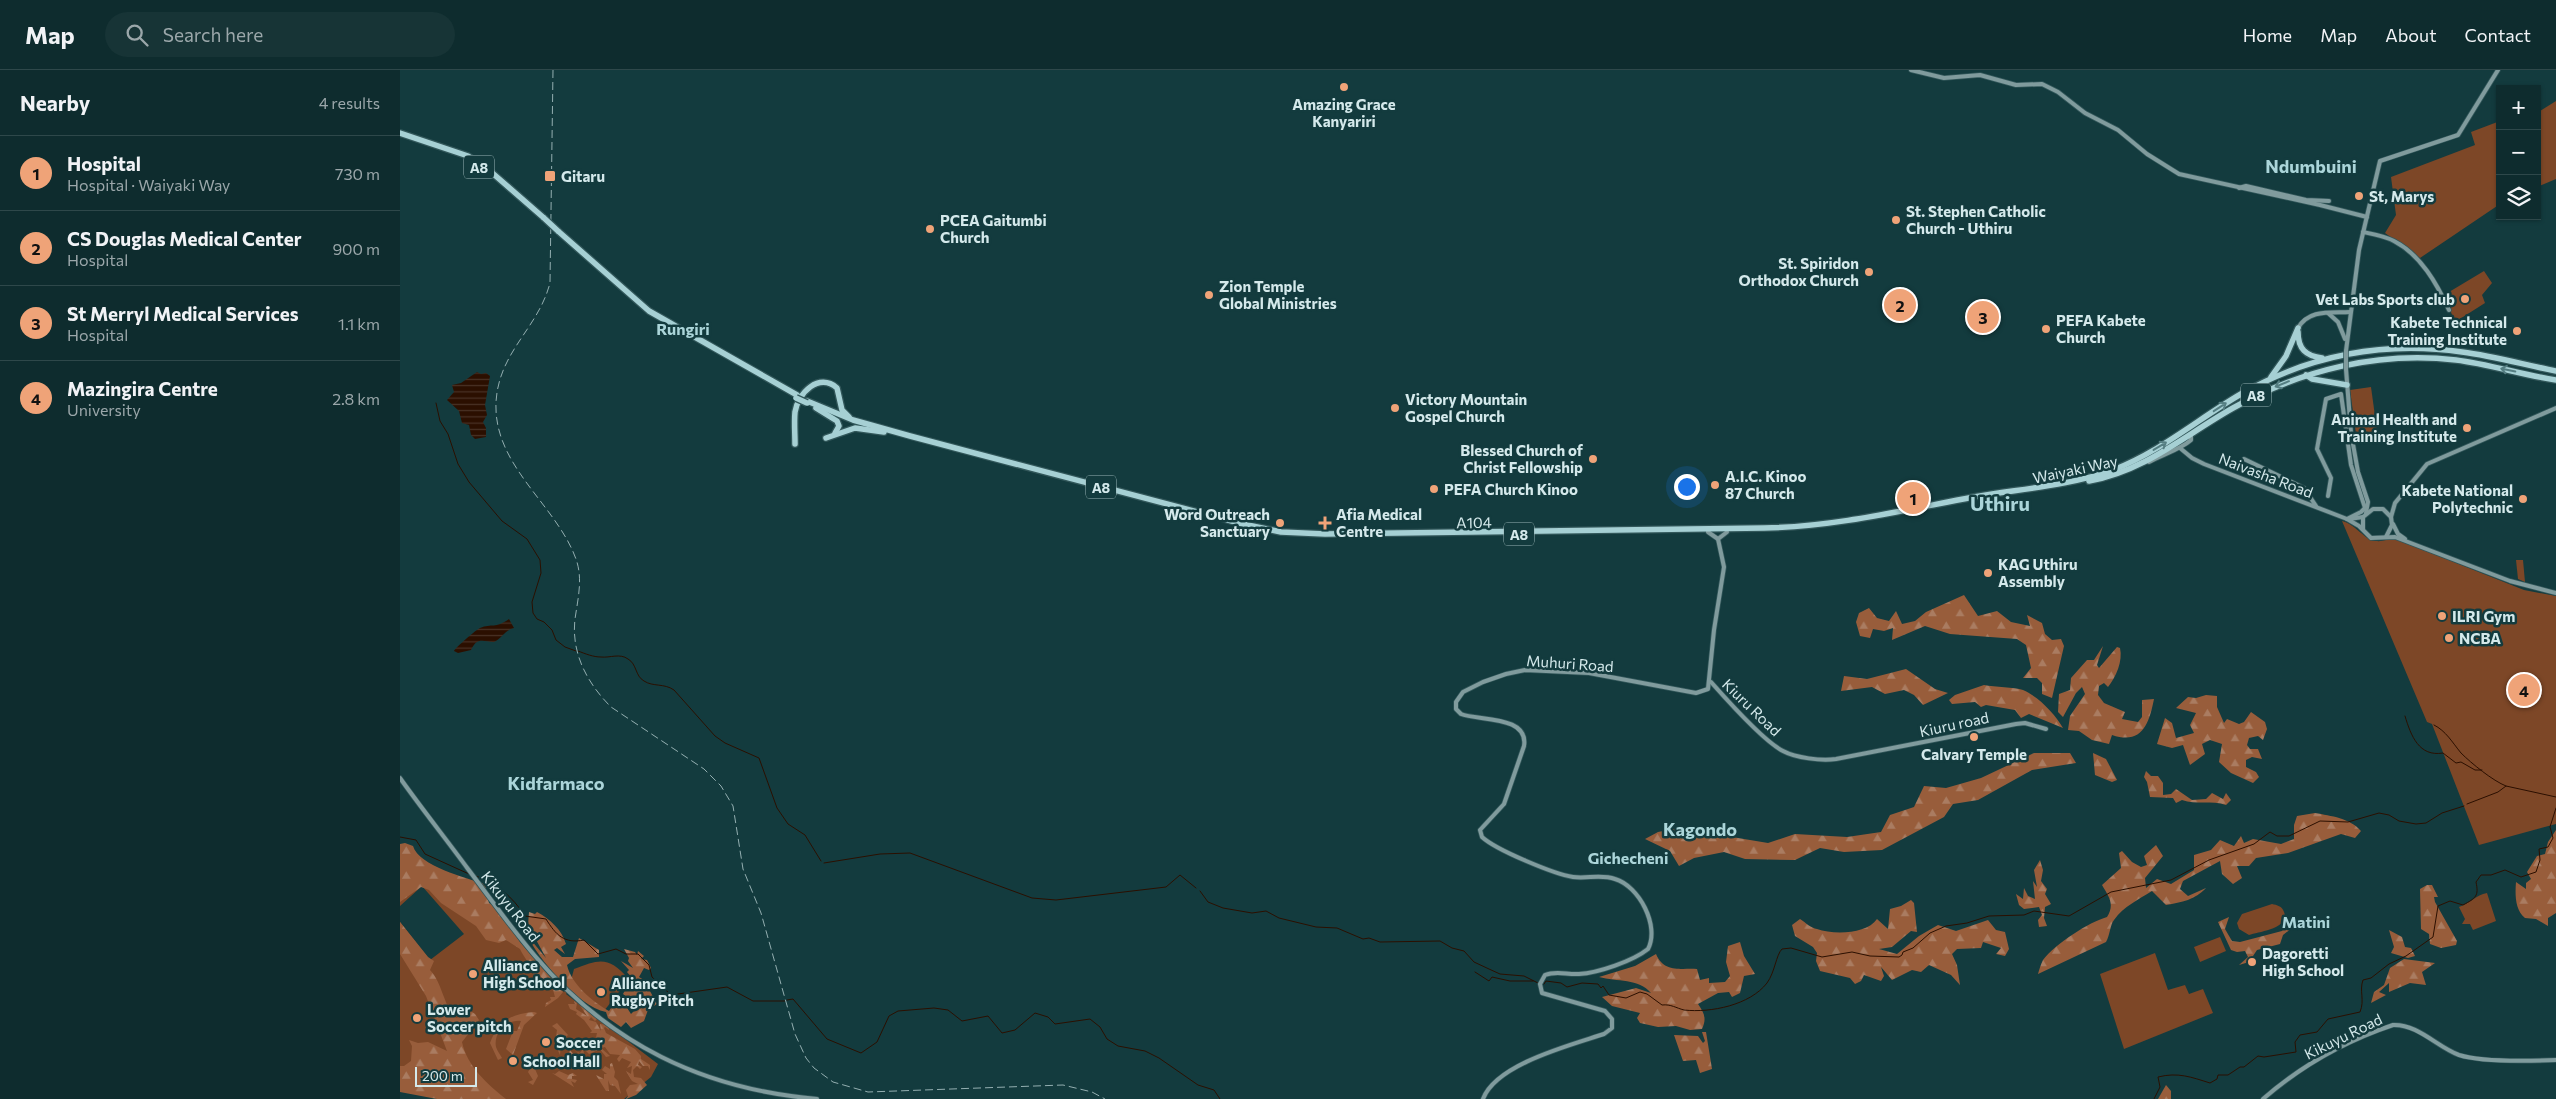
<!DOCTYPE html>
<meta charset="utf-8">
<style>
:root{--surface:#0e2c2e;--page:#173436;--text:#f1f3f6;--muted:#9ba7aa;--line:#2e484a;--accent:#efa378}
body{margin:0;font-family:Commissioner,sans-serif;background:var(--page);color:var(--text)}
.controls{position:absolute;right:15px;top:15px;display:grid;overflow:hidden;border-radius:0px;box-shadow:0 1px 4px #0004}
.controls button{width:45px;height:45px;display:grid;place-items:center;padding:0;border:0;border-bottom:1px solid var(--line);background:var(--surface);color:var(--text);font:25px sans-serif}
.scale{position:absolute;left:15px;bottom:12px;width:62px;box-sizing:border-box;padding-left:5px;border:2px solid #d4e9eb;border-top:0;font-size:14px;line-height:18px;white-space:nowrap;color:#d4e9eb;-webkit-text-stroke:4px #133b3e;paint-order:stroke}
.you{position:absolute;left:1286px;top:416px;width:18px;height:18px;margin:-12px;border:4px solid #fff;border-radius:50%;background:#1a73e8;box-shadow:0 0 0 8px #1a73e833}
.badge{display:grid;place-items:center;width:32px;height:32px;border-radius:50%;background:var(--accent);color:#111;font-size:16px;font-weight:700}
.pin{position:absolute;translate:-50% -50%;border:2px solid #fff;box-shadow:0 1px 5px #0006}
.list{margin:0;padding:0;list-style:none}
h2{display:flex;justify-content:space-between;align-items:center;height:65px;margin:0;padding:0 20px;font-size:21px}
h2 small{font-size:16px;font-weight:400;color:var(--muted)}
.list li{display:grid;grid-template-columns:32px 1fr auto;gap:15px;align-items:center;box-sizing:border-box;height:75px;padding:0 20px;border-top:1px solid var(--line)}
.list b{display:block;font-size:19px;white-space:nowrap}
.list p{margin:0;font-size:16px;white-space:nowrap;color:var(--muted)}
.list em{font-size:16px;font-style:normal;color:var(--muted)}
.icon{flex:none;width:28px;height:28px;fill:none;stroke:currentColor;stroke-width:2;stroke-linecap:round;stroke-linejoin:round}
.map{position:relative;flex:none;width:2156px;height:1029px;overflow:hidden}
header{display:flex;align-items:center;gap:30px;box-sizing:border-box;height:70px;padding:0 25px;background:var(--surface);border-bottom:1px solid var(--line)}
header strong{font-size:24px}
nav{display:flex;gap:28px;margin-inline-start:auto;font-size:18px}
.search{width:350px;height:45px;background:var(--page);display:flex;align-items:center;gap:12px;box-sizing:border-box;padding:0 18px;border-radius:28px;color:var(--muted);font-size:19px}
main{display:flex}
aside{flex:1;background:var(--surface)}
.map>svg:first-child{display:block}
</style>
<header>
<strong>Map</strong>
<div class="search"><svg class="icon" aria-label="search" viewBox="0 0 24 24"><circle cx="10" cy="10" r="6"/><path d="M15 15l6 6"/></svg>Search here</div>
<nav><a>Home</a><a>Map</a><a>About</a><a>Contact</a></nav>
</header>
<main>
<aside>
<h2>Nearby<small>4 results</small></h2>
<ul class="list">
<li><span class="badge">1</span><div><b>Hospital</b><p>Hospital · Waiyaki Way</p></div><em>730 m</em></li>
<li><span class="badge">2</span><div><b>CS Douglas Medical Center</b><p>Hospital</p></div><em>900 m</em></li>
<li><span class="badge">3</span><div><b>St Merryl Medical Services</b><p>Hospital</p></div><em>1.1 km</em></li>
<li><span class="badge">4</span><div><b>Mazingira Centre</b><p>University</p></div><em>2.8 km</em></li>
</ul>
</aside>
<div class="map">
<svg width="2156" height="1029" viewBox="0 0 2156 1029">
<defs>
<pattern id="forest-firs" width="22" height="20" patternUnits="userSpaceOnUse" patternTransform="scale(1.25)"><rect width="22" height="20" fill="#985d3b"/><path d="M5 1l3.5 6h-7zM16 11l3.5 6h-7z" fill="#aa7c61"/></pattern>
<pattern id="water-rules" width="6" height="5" patternUnits="userSpaceOnUse" patternTransform="scale(1.25)"><rect width="6" height="5" fill="#2b0f00"/><path d="M0 2.5h6" fill="none" stroke="#493225"/></pattern>
</defs>
<rect width="100%" height="100%" fill="#133b3e"/>
<g fill="#7d4727">
<polygon points="2156,31 2156,109 2137,117 2137,43"/>
<polygon points="2100,51 2100,134 2020,188 1985,163 1996,145 1991,107 2075,75 2071,62"/>
<polygon points="2084,201 2092,213 2082,225 2085,233 2055,252 2044,225"/>
<polygon points="1971,317 1978,368 1957,371 1950,320"/>
<path d="M 1942,451 C 1956,454 1965,471 1976,471 C 1983,472 1989,468 1996,469 L 2124,520 L 2156,526 L 2156,754 L 2079,775 L 2032,654 L 2027,652 Z"/>
<polygon points="2116,490 2123,490 2125,512 2118,509"/>
<path d="M 0,778 L 77,819 L 131,889 L 164,922 L 170,914 L 174,899 C 201,888 209,887 229,909 L 204,941 L 172,916 L 166,924 L 258,994 L 251,1007 L 224,1029 L 46,1029 L 0,1018 L 0,852 L 30,890 L 64,864 L 22,816 L 0,836 Z"/>
<path d="M 2087,823 L 2096,851 L 2073,860 L 2070,854 L 2062,854 L 2065,849 L 2059,837 C 2069,834 2076,825 2087,823 Z"/>
<path d="M 1872,834 C 1877,835 1882,836 1884,842 C 1891,858 1859,862 1849,865 L 1839,859 L 1837,853 L 1842,844 Z"/>
<polygon points="1820,867 1826,881 1800,892 1794,877"/>
<polygon points="1755,883 1768,920 1785,915 1789,924 1803,919 1813,943 1724,979 1700,904"/>
</g>
<g fill="url(#forest-firs)">
<polygon points="1564,525 1578,546 1597,541 1611,552 1630,556 1627,545 1642,553 1645,564 1652,570 1661,569 1664,576 1652,628 1642,624 1642,613 1637,608 1623,608 1631,598 1626,575 1617,569 1550,564 1525,556 1492,570 1493,558 1484,561 1473,559 1470,568 1460,566 1456,552 1459,543 1469,538 1477,548 1489,551 1496,541 1502,554 1515,551 1526,542"/>
<path d="M 1703,576 L 1697,595 L 1699,598 L 1717,577 L 1720,578 C 1723,591 1716,607 1708,617 L 1704,613 L 1699,616 L 1698,625 L 1704,633 L 1725,642 L 1722,649 L 1738,652 L 1742,647 L 1742,630 L 1754,629 C 1749,654 1742,675 1712,665 L 1709,674 L 1692,670 L 1679,661 L 1668,660 L 1670,646 L 1685,624 L 1682,617 L 1676,623 L 1663,647 L 1658,642 L 1659,624 L 1670,620 L 1671,608 L 1687,590 L 1694,590 Z"/>
<polygon points="1506,599 1535,619 1548,623 1523,635 1514,625 1504,620 1485,624 1472,617 1441,621 1444,606 1467,609"/>
<path d="M 1584,615 C 1595,617 1614,617 1623,620 C 1639,627 1655,644 1663,658 L 1629,644 L 1621,648 L 1615,640 L 1586,635 L 1581,637 L 1575,632 L 1552,634 L 1549,630 L 1555,625 Z"/>
<polygon points="1806,625 1817,626 1817,637 1824,653 1827,649 1839,654 1844,652 1851,642 1865,652 1867,659 1863,670 1858,666 1849,668 1847,675 1850,679 1858,679 1862,689 1852,687 1846,690 1846,697 1856,702 1859,707 1853,713 1831,703 1819,692 1822,674 1810,670 1802,674 1805,684 1790,695 1783,675 1772,678 1757,674 1765,648 1772,653 1776,668 1794,663 1790,655 1796,643 1776,638 1788,627 1796,628"/>
<polygon points="1634,683 1670,683 1676,693 1632,700 1578,730 1553,734 1544,747 1482,780 1444,782 1420,778 1395,790 1345,789 1324,782 1294,788 1279,796 1270,781 1245,769 1258,762 1278,758 1368,773 1395,764 1447,767 1481,762 1490,745 1514,737 1524,716 1546,718 1581,708"/>
<polygon points="1693,683 1706,689 1717,710 1712,712 1695,705"/>
<path d="M 1746,701 L 1751,706 L 1758,706 L 1763,713 L 1763,725 L 1771,724 L 1776,719 L 1792,730 L 1806,729 L 1812,723 L 1823,729 L 1826,723 L 1831,730 L 1826,735 C 1812,730 1796,735 1782,730 L 1776,733 L 1773,728 L 1750,727 L 1747,712 L 1744,707 Z"/>
<path d="M 1915,743 C 1931,746 1950,748 1961,761 L 1955,768 L 1941,764 L 1888,783 L 1856,788 L 1849,796 L 1837,796 L 1842,808 L 1833,814 L 1822,804 L 1820,791 L 1783,811 L 1780,819 L 1788,826 L 1806,818 C 1795,830 1782,832 1766,835 L 1752,821 C 1738,830 1724,836 1714,850 C 1710,855 1710,865 1706,872 L 1638,904 C 1639,900 1641,894 1643,890 C 1655,874 1689,852 1707,847 C 1715,834 1709,827 1702,815 L 1721,798 L 1719,783 L 1722,781 L 1732,792 L 1741,797 L 1747,795 L 1744,786 L 1756,775 L 1763,786 L 1745,808 L 1746,818 L 1757,809 L 1771,814 L 1794,800 L 1794,785 L 1811,780 L 1820,770 L 1834,776 L 1841,766 L 1844,773 L 1853,769 L 1881,774 L 1894,769 L 1894,755 L 1897,746 Z"/>
<path d="M 2156,760 L 2156,843 L 2148,848 L 2148,856 L 2136,849 L 2125,848 C 2115,840 2115,825 2116,812 L 2126,819 L 2126,813 L 2131,809 L 2127,802 L 2137,786 L 2145,784 L 2148,772 Z"/>
<path d="M 5,773 L 13,776 C 19,796 66,808 85,814 L 89,833 L 98,838 L 120,872 L 163,922 L 158,928 L 145,937 L 146,933 L 151,930 L 150,927 L 155,927 L 152,916 L 148,917 L 142,913 L 144,910 L 140,906 L 133,904 C 131,894 124,888 120,879 L 106,870 L 99,873 L 86,870 L 76,856 L 41,833 L 29,820 L 21,817 L 0,832 L 0,774 Z"/>
<polygon points="1640,790 1643,800 1641,811 1647,819 1645,824 1651,834 1645,837 1644,848 1647,856 1639,857 1638,850 1642,845 1639,837 1624,839 1619,835 1616,824 1623,829 1624,818 1628,826 1635,829 1633,811 1637,817 1634,800"/>
<polygon points="2027,815 2032,815 2038,827 2034,827 2035,832 2057,871 2056,875 2041,878 2030,874 2029,864 2021,859 2020,819"/>
<path d="M 1511,830 L 1514,833 L 1517,862 L 1511,861 L 1492,877 L 1479,879 L 1497,884 L 1519,866 L 1538,855 L 1556,861 L 1588,850 L 1596,860 L 1605,862 L 1609,879 L 1605,886 L 1596,884 L 1601,878 L 1583,872 L 1581,878 L 1557,879 L 1552,884 L 1557,895 L 1560,915 L 1551,905 L 1529,895 L 1521,902 L 1512,900 L 1492,910 L 1481,897 L 1484,906 L 1481,911 L 1464,905 L 1461,911 L 1455,914 L 1450,908 L 1420,901 L 1416,891 L 1417,883 L 1413,877 L 1395,866 L 1392,855 L 1400,849 C 1406,853 1411,858 1417,859 C 1434,865 1467,864 1477,849 L 1488,859 L 1490,839 L 1501,836 Z"/>
<path d="M 129,842 L 135,844 L 137,842 C 150,849 162,860 166,874 L 161,877 L 165,884 L 157,878 L 154,880 L 162,887 L 173,887 L 179,868 L 199,880 L 199,887 L 175,889 L 167,895 C 171,914 193,932 209,941 L 217,929 L 224,933 L 231,944 L 235,940 L 232,931 L 223,924 L 232,908 L 227,902 L 229,900 L 221,891 L 233,898 L 228,891 L 229,888 L 224,879 L 235,882 L 237,885 L 238,881 L 244,886 L 241,889 L 247,890 L 251,898 L 249,900 L 244,898 L 239,907 L 244,910 L 257,934 L 248,940 L 244,951 L 231,958 L 226,952 L 221,957 L 208,948 L 206,942 C 177,936 139,889 126,864 L 146,888 L 128,855 Z"/>
<polygon points="1829,847 1825,859 1832,871 1840,872 1882,861 1890,848 1892,858 1883,865 1880,874 1857,880 1849,892 1839,895 1848,887 1845,881 1837,882 1831,880 1818,852"/>
<path d="M 0,852 L 28,887 L 34,891 L 30,900 C 43,914 43,935 56,948 L 69,944 L 69,940 L 75,944 L 79,950 L 62,972 C 67,996 87,1014 106,1029 L 37,1029 L 0,1022 L 0,996 L 4,996 L 11,991 L 12,976 L 9,970 L 18,973 L 28,972 L 47,981 L 26,926 L 0,884 Z"/>
<polygon points="1989,860 2002,867 2005,877 2011,878 2015,886 2008,888 1991,883 1994,877"/>
<path d="M 1340,872 L 1344,886 L 1355,904 L 1344,906 L 1340,923 L 1332,927 L 1329,922 L 1318,923 L 1298,934 C 1304,943 1307,948 1302,959 L 1290,960 L 1276,956 L 1258,957 L 1240,953 L 1237,948 L 1240,943 L 1212,936 L 1202,927 L 1236,918 L 1251,923 C 1239,908 1217,912 1199,907 L 1235,896 L 1256,884 C 1264,903 1280,898 1297,899 L 1300,910 L 1309,908 L 1309,913 L 1325,912 L 1330,906 L 1326,892 L 1328,876 Z"/>
<polygon points="2004,889 2035,893 2022,902 2026,915 2010,913 1989,922 1989,913 1979,922 1986,925 1971,933 1974,922 1984,915 1990,898"/>
<polygon points="174,931 177,933 176,939 187,946 179,934 197,949 195,951 191,947 189,950 196,952 201,961 200,954 208,955 209,960 205,957 204,958 206,963 235,979 241,986 241,989 250,995 250,1000 248,996 243,996 239,991 238,995 242,997 240,999 237,996 233,1000 234,1007 241,1008 247,1015 236,1025 226,1029 228,1026 226,1020 230,1015 238,1014 232,1011 226,1001 231,1004 232,996 227,998 231,992 222,988 219,992 217,989 220,985 210,984 205,977 201,978 210,986 206,987 200,979 189,984 181,976 189,977 193,975 198,978 195,972 197,963 190,963 192,961 184,950 176,944 177,942 170,939 168,934 175,934"/>
<path d="M 134,942 L 137,943 L 124,955 L 113,985 L 106,979 L 113,961 L 117,961 L 121,951 C 107,949 93,963 96,977 C 97,981 100,984 102,988 L 98,990 L 90,973 C 98,951 111,944 134,942 Z"/>
<polygon points="157,953 168,965 161,972 160,985 155,974 157,960 152,956"/>
<polygon points="1302,962 1306,962 1312,999 1300,1003 1296,990 1283,991 1274,965 1298,966 1303,973 1305,971"/>
<path d="M 183,979 L 185,988 L 180,989 L 185,995 L 179,993 L 173,1000 C 168,989 167,992 170,980 L 178,990 L 180,984 L 175,981 L 180,983 Z"/>
<polygon points="212,993 215,1002 214,1007 218,1011 221,1024 215,1016 210,1015 208,1010 209,1021 206,1021 196,1005 204,1009 204,1004 207,1004 202,1000 205,996 210,999 210,994"/>
<polygon points="131,997 135,999 138,1006 133,1015 128,1012 133,1010 128,1002"/>
<polygon points="159,1001 168,1005 173,1003 177,1006 172,1006 172,1009 177,1010 175,1013 171,1011 174,1017 152,1003 155,1004"/>
<polygon points="1766,1015 1771,1021 1771,1029 1758,1029"/>
</g>
<g fill="url(#water-rules)">
<polygon points="77,302 81,304 86,303 90,306 85,335 87,345 83,352 86,358 86,367 75,369 71,365 69,355 62,353 59,341 47,330 54,322 52,315 61,313"/>
<path d="M 109,549 L 114,558 C 105,560 102,568 94,572 C 82,571 77,567 71,580 L 58,583 L 54,581 C 55,578 77,559 80,558 C 92,553 95,559 109,549 Z"/>
</g>
<g fill="none" stroke-linecap="round" stroke-linejoin="round">
<g stroke="#2b0f00" stroke-width="1">
<polyline points="36,333 40,351 48,364 58,394 69,412 102,451 127,469 140,490 141,503 132,532 133,543 137,549 144,552 152,560 156,570 165,577 176,581"/>
<path d="M 178,581 C 186,584 193,587 201,587 C 210,588 220,583 228,589 C 237,594 235,606 244,611 C 253,617 264,613 274,620 L 315,666 L 325,673 L 359,688 L 377,738 L 388,754 L 405,765 L 421,791"/>
<path d="M 2005,646 C 2011,666 2019,687 2043,683 L 2056,693 L 2061,692 L 2075,700 L 2082,700"/>
<path d="M 2034,655 C 2046,661 2052,672 2061,683 C 2071,693 2093,711 2106,716"/>
<polyline points="2067,734 2098,722 2106,716 2156,727"/>
<polyline points="0,767 16,770 25,784 69,804"/>
<polyline points="424,793 480,784 510,783 632,828 656,830 766,817 780,805 796,818"/>
<path d="M 76,806 C 98,815 112,826 125,846 L 146,849 C 156,865 164,874 184,870 L 198,884 L 216,879 L 226,884 L 238,884 L 249,895 L 252,907 L 271,925 L 327,917 L 353,931 L 385,931"/>
<polyline points="800,821 808,832 823,838 852,843 866,841 879,848 916,857 937,858 963,869 969,868 980,872 1040,871 1052,878 1064,881 1074,892 1089,899 1100,904 1124,906 1138,913"/>
<polyline points="1075,902 1089,911 1092,907 1110,911 1133,911"/>
<path d="M 1144,914 L 1146,911 L 1161,913 L 1167,917 L 1182,913 L 1198,914 L 1201,918 L 1203,916 L 1209,925 L 1226,928 L 1240,922 L 1247,924 L 1262,935 C 1271,934 1276,938 1284,940 C 1311,943 1350,935 1367,913 C 1375,902 1376,885 1382,879 L 1391,878 L 1422,887 L 1452,882 L 1470,886 L 1499,887 L 1502,885 L 1503,882 L 1513,878 L 1530,863 L 1546,856 L 1567,853 L 1589,846 L 1624,845 L 1634,841 L 1669,846 L 1711,822 L 1771,810 L 1809,790 L 1854,774 L 1870,762 L 1877,766 L 1889,766 L 1920,751 L 1948,752 L 1979,743 L 1989,745 L 1999,751 L 2016,754 L 2026,753 L 2042,743 L 2064,736"/>
<polyline points="387,930 393,929 427,969 461,983 477,972 489,946 498,941 534,938 548,940 562,951 588,946 602,963 615,960 635,943 648,947 655,954 690,949 700,957 707,969 718,976 745,981 759,988 798,1015 814,1020 820,1029"/>
<path d="M 1754,1029 L 1760,1017 L 1758,1007 C 1778,1002 1791,1007 1810,1013 L 1817,1009 L 1818,1005 L 1828,1005 L 1840,997 L 1844,997 L 1858,986 L 1864,987 L 1896,982 L 1895,972 L 1900,965 L 1917,962 L 1928,949 L 1960,942 C 1965,930 1959,921 1963,910 L 1971,908 L 1989,894 L 2006,886 L 2033,867 L 2038,836 L 2050,831 L 2063,835 C 2076,828 2079,826 2076,812 L 2081,805 L 2091,805 L 2105,800 L 2121,807 L 2136,802 L 2140,790 L 2139,779 L 2148,777 L 2153,768 L 2150,757 L 2156,738"/>
</g>
<defs>
<g id="secondary">
<polyline points="1511,0 1544,8 1580,5 1616,15 1642,14 1658,22 1685,43 1718,60 1747,84 1779,104 1920,135 1967,147"/>
<polyline points="1839,118 1846,116 1906,130 1929,131"/>
<path d="M 1963,162 C 1973,164 1985,166 1994,171 C 2021,185 2037,214 2049,240"/>
<polyline points="1928,243 1938,252 1945,269"/>
<path d="M 1898,258 C 1909,239 1930,243 1950,242"/>
<polyline points="1946,281 1959,180 1980,91 2058,65 2098,0"/>
<polyline points="1946,299 1951,363 1958,402 1968,432 1966,443"/>
<polyline points="1780,378 1792,388 1804,394 1947,449 1959,456 1971,468 1995,467 2110,511 2156,523"/>
<polyline points="1844,389 1904,418 1916,436"/>
<path d="M 1749,392 C 1762,385 1781,379 1791,370 L 1791,365"/>
<polyline points="1928,426 1931,408 1917,379 1926,329 1941,324 1951,395 1965,438 1961,442 1947,449"/>
<polyline points="1949,449 1963,447"/>
<polyline points="1993,454 1998,464 2005,469"/>
<polyline points="1963,459 1963,447 1973,439 1983,439 1991,447"/>
<polyline points="1986,467 1992,455 1991,447 1995,433 2027,394 2156,338"/>
<polyline points="1318,469 1327,462"/>
<path d="M 1311,612 C 1327,630 1363,671 1383,681 C 1396,688 1421,691 1436,689 L 1616,654 L 1625,653 L 1646,659"/>
<path d="M 0,708 C 22,739 46,769 68,799 C 90,828 111,858 135,886 C 210,974 302,1019 417,1029"/>
<path d="M 1083,1029 C 1096,994 1171,975 1204,964 L 1212,958 L 1212,949 L 1205,941 L 1142,923 L 1140,914 L 1145,905 C 1157,900 1167,905 1179,904 C 1198,903 1233,891 1248,879 C 1260,856 1239,816 1215,809 C 1201,804 1187,809 1173,807 C 1154,804 1096,780 1082,767 L 1080,760 L 1104,734 L 1124,676 C 1129,645 1078,651 1061,644 L 1056,639 L 1056,632 L 1063,622 L 1083,612 L 1106,604 L 1125,600 L 1189,603 L 1296,623 L 1308,619 L 1314,560 L 1324,497 L 1318,469 L 1308,462"/>
<path d="M 1863,1029 C 1901,996 1945,971 1993,955 C 2018,954 2037,977 2059,985 C 2081,992 2132,991 2156,990"/>
</g>
<g id="highway">
<polyline points="0,63 68,86 90,101 144,148"/>
<polyline points="158,161 249,241 397,325"/>
<path d="M 1898,262 C 1898,279 1906,286 1922,288"/>
<polyline points="1906,305 1912,309 1947,315"/>
<polyline points="1871,307 1886,286 1898,258"/>
<path d="M 407,331 L 453,350 L 510,366 L 843,454 L 881,462 L 925,464 L 1364,458 C 1434,457 1504,440 1574,427 C 1619,419 1669,416 1713,400 C 1760,382 1798,349 1841,324 C 1910,285 1984,271 2062,282 C 2094,286 2125,295 2156,301"/>
<polyline points="416,338 437,351 439,356 435,363"/>
<polyline points="426,368 455,358 484,362"/>
<path d="M 395,374 C 395,364 394,352 395,342 C 398,323 419,302 437,318 L 442,340 L 449,347"/>
<path d="M 1689,411 C 1745,401 1785,365 1833,338 C 1901,300 1978,281 2056,290 C 2089,294 2122,305 2156,310"/>
</g>
</defs>
<use href="#secondary" stroke="#32575a" stroke-width="5.5"/>
<use href="#highway" stroke="#32575a" stroke-width="8"/>
<use href="#secondary" stroke="#809b9d" stroke-width="4"/>
<use href="#highway" stroke="#a6d0d4" stroke-width="5.5"/>
<path stroke="#94afb1" stroke-width="1" stroke-dasharray="8 4" stroke-linecap="butt" d="M 153,0 L 150,213 C 138,259 99,281 96,332 C 93,396 156,434 176,489 C 183,509 178,528 175,549 C 171,583 187,613 211,637 L 304,699 L 321,716 L 333,736 L 343,799 L 361,843 L 395,964 L 406,988 L 414,998 L 433,1012 L 468,1022 L 663,1015 L 692,1022 L 705,1029"/>
<defs>
<polyline id="secondary-bridge" points="1946,281 1946,299"/>
<g id="highway-bridge">
<polyline points="144,148 158,161"/>
<polyline points="396,328 407,333"/>
</g>
</defs>
<use href="#secondary-bridge" stroke="#32575a" stroke-width="5.5" stroke-linecap="butt"/>
<use href="#highway-bridge" stroke="#32575a" stroke-width="8" stroke-linecap="butt"/>
<use href="#secondary-bridge" stroke="#809b9d" stroke-width="4"/>
<use href="#highway-bridge" stroke="#a6d0d4" stroke-width="5.5"/>
</g>
<defs><path id="oneway-shaft" d="M-6 0H5M1.5-3L5.5 0L1.5 3" fill="none" stroke-width="1.6" stroke-linecap="round" stroke-linejoin="round" transform="scale(1.25)"/></defs>
<g stroke="#557e82">
<use href="#oneway-shaft" transform="translate(2108 300) rotate(-168)"/>
<use href="#oneway-shaft" transform="translate(1882 314) rotate(158)"/>
<use href="#oneway-shaft" transform="translate(1820 337) rotate(-33)"/>
<use href="#oneway-shaft" transform="translate(1760 376) rotate(-31)"/>
</g>
<g fill="#efa378" stroke="#133b3e" stroke-width="2">
<circle cx="944" cy="17" r="5"/>
<rect x="144" y="100" width="12" height="12" rx="2.5"/>
<circle cx="1959" cy="126" r="5"/>
<circle cx="1496" cy="150" r="5"/>
<circle cx="530" cy="159" r="5"/>
<circle cx="1469" cy="202" r="5"/>
<circle cx="809" cy="225" r="5"/>
<circle cx="2065" cy="229" r="5"/>
<circle cx="1646" cy="259" r="5"/>
<circle cx="2117" cy="261" r="5"/>
<circle cx="995" cy="338" r="5"/>
<circle cx="2067" cy="358" r="5"/>
<circle cx="1193" cy="389" r="5"/>
<circle cx="1315" cy="415" r="5"/>
<circle cx="1034" cy="419" r="5"/>
<circle cx="2123" cy="429" r="5"/>
<circle cx="880" cy="453" r="5"/>
<path d="M922.5 445.5h5v5h5v5h-5v5h-5v-5h-5v-5h5z"/>
<circle cx="1588" cy="503" r="5"/>
<circle cx="2042" cy="546" r="5"/>
<circle cx="2049" cy="568" r="5"/>
<circle cx="1574" cy="667" r="5"/>
<circle cx="1852" cy="892" r="5"/>
<circle cx="73" cy="904" r="5"/>
<circle cx="201" cy="922" r="5"/>
<circle cx="17" cy="948" r="5"/>
<circle cx="146" cy="972" r="5"/>
<circle cx="113" cy="991" r="5"/>
</g>
<g text-anchor="middle" dominant-baseline="central" stroke-width="5" stroke-linejoin="round" paint-order="stroke">
<g fill="#133b3e" stroke="#9ab5b7" stroke-width="1">
<rect x="64" y="85.5" width="30" height="23" rx="4"/>
<rect x="1841" y="313.5" width="30" height="23" rx="4"/>
<rect x="686" y="405.5" width="30" height="23" rx="4"/>
<rect x="1104" y="452.5" width="30" height="23" rx="4"/>
</g>
<g font-size="14" font-weight="bold" fill="#d4e9eb">
<text x="79" y="97">A8</text>
<text x="1856" y="325">A8</text>
<text x="701" y="417">A8</text>
<text x="1119" y="464">A8</text>
</g>
<g font-size="15" font-weight="bold" fill="#d4e9eb" stroke="#133b3e" text-anchor="start">
<text x="944" y="34" text-anchor="middle">Amazing Grace<tspan x="944" dy="17">Kanyariri</tspan></text>
<text x="161" y="106">Gitaru</text>
<text x="1969" y="126">St, Marys</text>
<text x="1506" y="141">St. Stephen Catholic<tspan x="1506" dy="17">Church - Uthiru</tspan></text>
<text x="540" y="150">PCEA Gaitumbi<tspan x="540" dy="17">Church</tspan></text>
<text x="1459" y="193" text-anchor="end">St. Spiridon<tspan x="1459" dy="17">Orthodox Church</tspan></text>
<text x="819" y="216">Zion Temple<tspan x="819" dy="17">Global Ministries</tspan></text>
<text x="2055" y="229" text-anchor="end">Vet Labs Sports club</text>
<text x="1656" y="250">PEFA Kabete<tspan x="1656" dy="17">Church</tspan></text>
<text x="2107" y="252" text-anchor="end">Kabete Technical<tspan x="2107" dy="17">Training Institute</tspan></text>
<text x="1005" y="329">Victory Mountain<tspan x="1005" dy="17">Gospel Church</tspan></text>
<text x="2057" y="349" text-anchor="end">Animal Health and<tspan x="2057" dy="17">Training Institute</tspan></text>
<text x="1183" y="380" text-anchor="end">Blessed Church of<tspan x="1183" dy="17">Christ Fellowship</tspan></text>
<text x="1325" y="406">A.I.C. Kinoo<tspan x="1325" dy="17">87 Church</tspan></text>
<text x="1044" y="419">PEFA Church Kinoo</text>
<text x="2113" y="420" text-anchor="end">Kabete National<tspan x="2113" dy="17">Polytechnic</tspan></text>
<text x="870" y="444" text-anchor="end">Word Outreach<tspan x="870" dy="17">Sanctuary</tspan></text>
<text x="936" y="444">Afia Medical<tspan x="936" dy="17">Centre</tspan></text>
<text x="1598" y="494">KAG Uthiru<tspan x="1598" dy="17">Assembly</tspan></text>
<text x="2052" y="546">ILRI Gym</text>
<text x="2059" y="568">NCBA</text>
<text x="1574" y="684" text-anchor="middle">Calvary Temple</text>
<text x="1862" y="883">Dagoretti<tspan x="1862" dy="17">High School</tspan></text>
<text x="83" y="895">Alliance<tspan x="83" dy="17">High School</tspan></text>
<text x="211" y="913">Alliance<tspan x="211" dy="17">Rugby Pitch</tspan></text>
<text x="27" y="939">Lower<tspan x="27" dy="17">Soccer pitch</tspan></text>
<text x="156" y="972">Soccer</text>
<text x="123" y="991">School Hall</text>
</g>
<g font-size="15" fill="#d4e9eb" stroke="#133b3e">
<text transform="translate(1675 399) rotate(-12)">Waiyaki Way</text>
<text transform="translate(1866 405) rotate(21)">Naivasha Road</text>
<text transform="translate(1074 452) rotate(-1)">A104</text>
<text transform="translate(1170 593) rotate(4)">Muhuri Road</text>
<text transform="translate(1352 637) rotate(44)">Kiuru Road</text>
<text transform="translate(1554 654) rotate(-12)">Kiuru road</text>
<text transform="translate(111 836) rotate(52)">Kikuyu Road</text>
<text transform="translate(1943 966) rotate(-26)">Kikuyu Road</text>
</g>
<g font-size="16" font-weight="bold" fill="#abd5d9" stroke="#133b3e">
<text x="283" y="258">Rungiri</text>
<text x="1228" y="787">Gichecheni</text>
<text x="1906" y="851">Matini</text>
</g>
<g font-size="18" font-weight="bold" fill="#abd5d9" stroke="#133b3e">
<text x="1911" y="96">Ndumbuini</text>
<text x="156" y="713">Kidfarmaco</text>
<text x="1300" y="759">Kagondo</text>
</g>
<g font-size="20" font-weight="bold" fill="#abd5d9" stroke="#133b3e">
<text x="1600" y="433">Uthiru</text>
</g>
</g>
</svg>
<div class="controls">
<button>+</button>
<button>−</button>
<button><svg class="icon" aria-label="layers" viewBox="0 0 24 24"><path d="M12 4l9 5-9 5-9-5zM3 14l9 5 9-5"/></svg></button>
</div>
<div class="scale">200 m</div>
<div class="you"></div>
<div class="pin badge" style="left:1513px;top:428px">1</div>
<div class="pin badge" style="left:1500px;top:235px">2</div>
<div class="pin badge" style="left:1583px;top:247px">3</div>
<div class="pin badge" style="left:2124px;top:620px">4</div>
</div>
</main>
